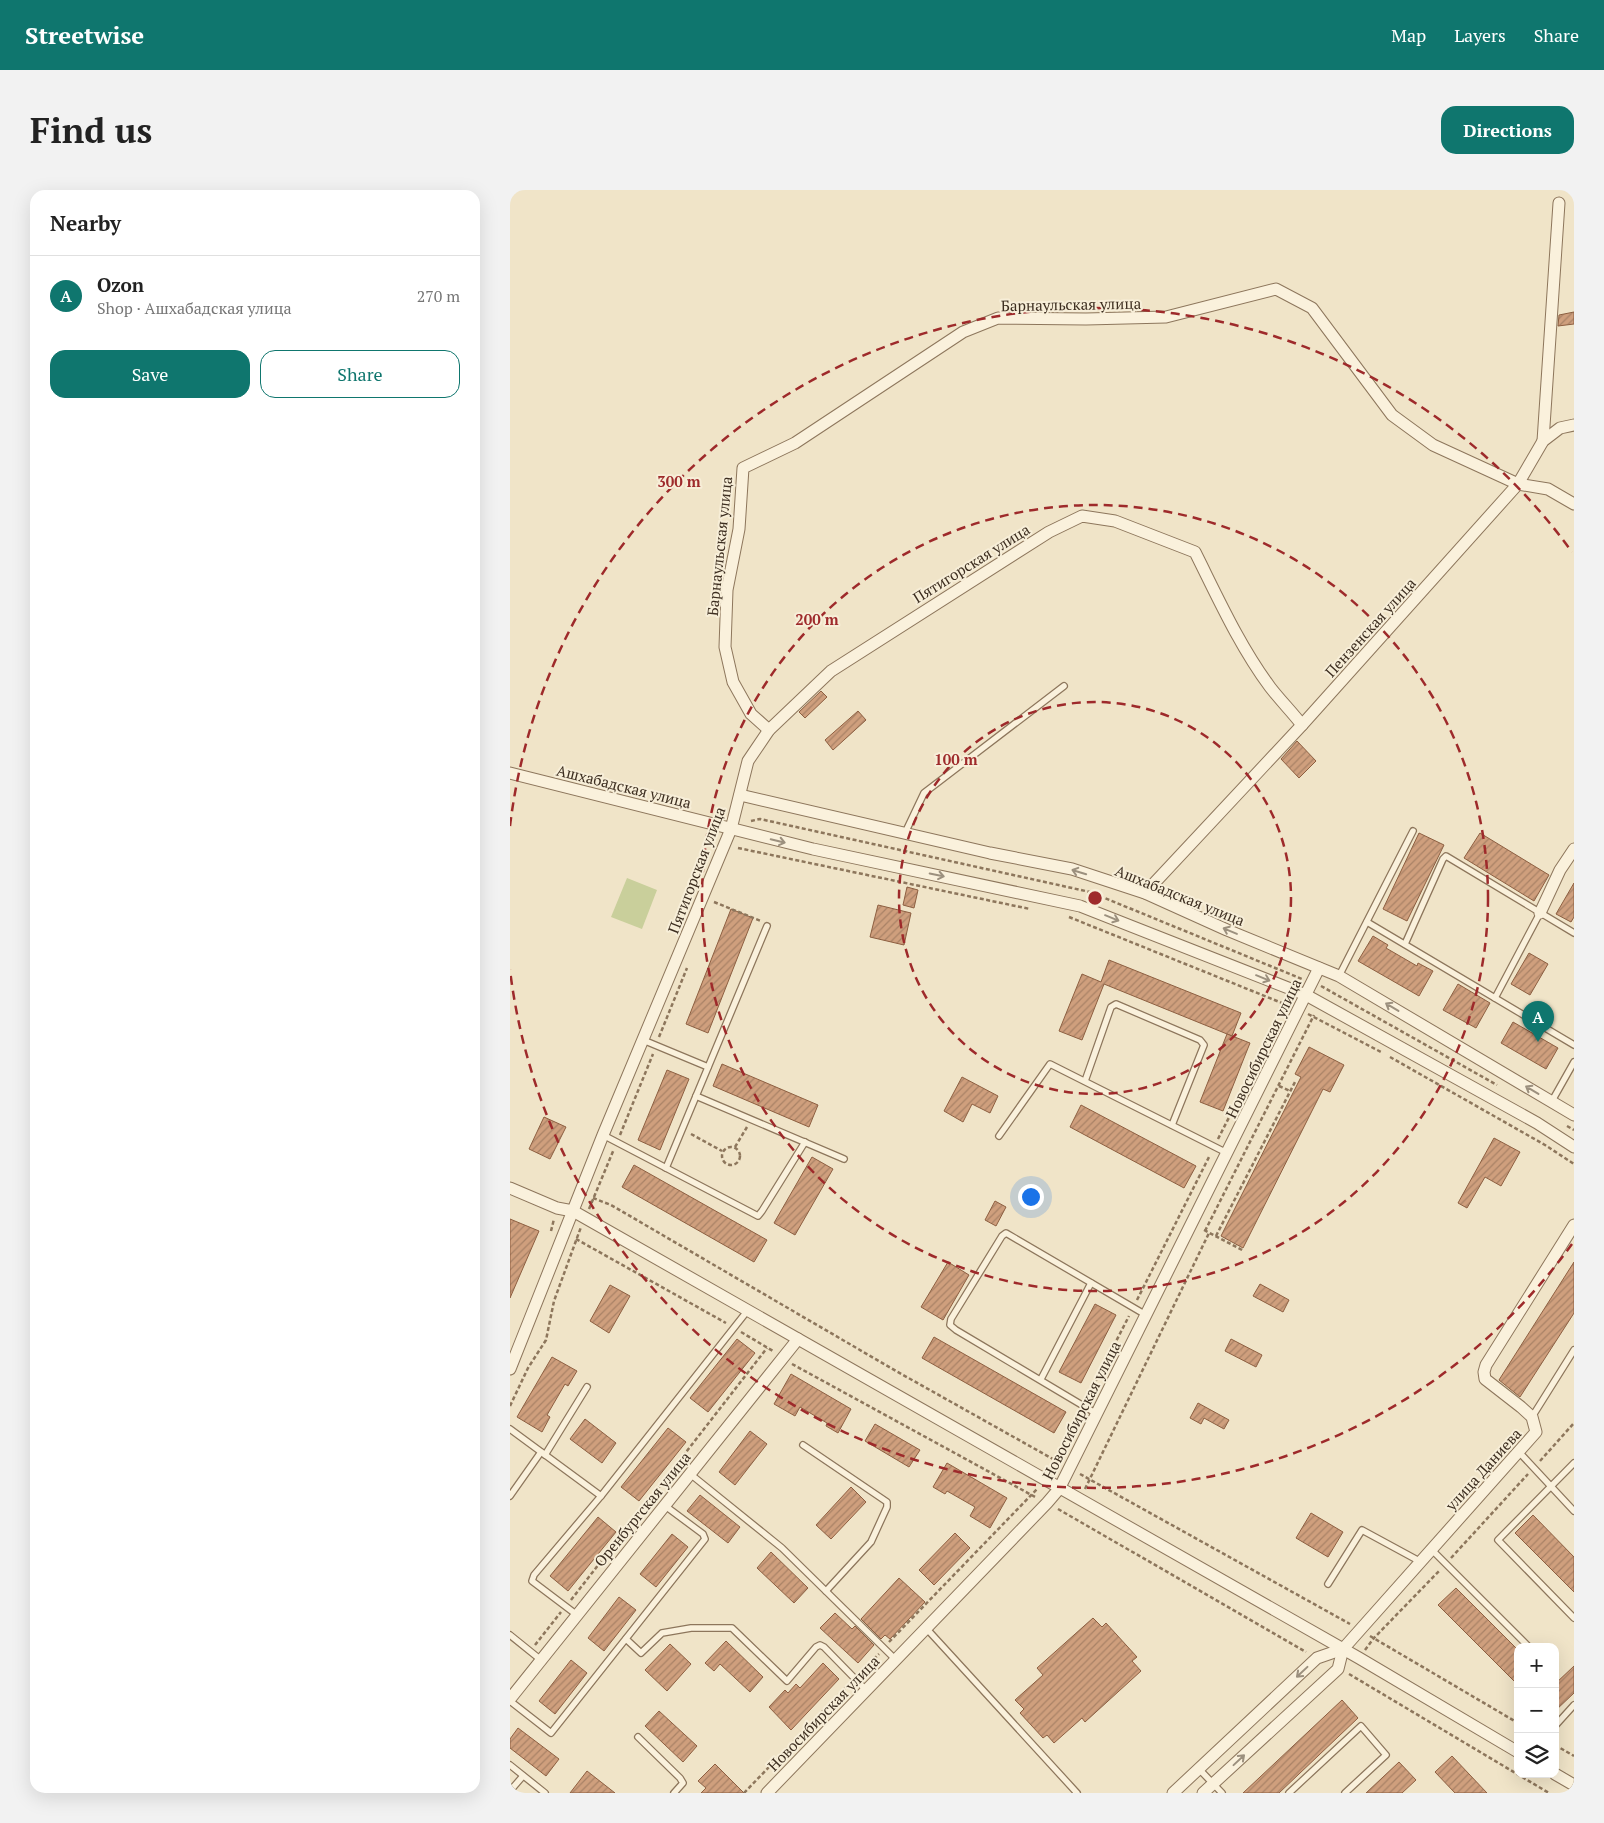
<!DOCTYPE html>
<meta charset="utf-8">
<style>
:root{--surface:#fff;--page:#f2f2f2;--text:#222;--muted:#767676;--line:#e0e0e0;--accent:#0f766e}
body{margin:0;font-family:"PT Serif",serif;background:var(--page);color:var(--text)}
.controls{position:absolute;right:15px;bottom:15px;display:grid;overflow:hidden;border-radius:10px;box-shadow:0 5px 20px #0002}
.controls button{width:45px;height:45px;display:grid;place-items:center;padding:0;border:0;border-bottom:1px solid var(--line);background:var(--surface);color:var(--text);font:25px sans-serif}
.you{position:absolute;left:520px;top:1006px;width:18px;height:18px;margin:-12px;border:4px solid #fff;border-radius:50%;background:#1a73e8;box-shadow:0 0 0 8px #1a73e833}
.badge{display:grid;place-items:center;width:32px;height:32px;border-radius:50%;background:var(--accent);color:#fff;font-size:16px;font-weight:700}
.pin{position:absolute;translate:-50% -41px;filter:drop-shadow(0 1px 2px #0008)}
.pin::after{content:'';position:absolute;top:26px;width:18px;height:15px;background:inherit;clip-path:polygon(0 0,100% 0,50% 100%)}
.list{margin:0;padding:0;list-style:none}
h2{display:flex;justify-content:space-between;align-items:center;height:65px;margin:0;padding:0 20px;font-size:21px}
h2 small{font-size:16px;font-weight:400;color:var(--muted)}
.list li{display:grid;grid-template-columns:32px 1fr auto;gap:15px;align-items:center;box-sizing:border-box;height:80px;padding:0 20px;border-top:1px solid var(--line)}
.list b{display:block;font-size:19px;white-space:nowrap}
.list p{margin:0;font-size:16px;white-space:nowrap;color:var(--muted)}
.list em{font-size:16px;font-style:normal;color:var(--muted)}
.actions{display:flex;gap:10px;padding:15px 20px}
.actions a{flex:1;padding:11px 0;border:1px solid var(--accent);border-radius:15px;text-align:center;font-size:18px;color:var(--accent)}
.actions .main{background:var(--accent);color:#fff}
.icon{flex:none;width:28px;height:28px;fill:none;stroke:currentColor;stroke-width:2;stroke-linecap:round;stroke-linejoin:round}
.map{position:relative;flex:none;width:1064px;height:1603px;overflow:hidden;border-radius:15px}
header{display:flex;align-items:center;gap:30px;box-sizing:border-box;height:70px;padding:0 25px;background:var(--accent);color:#fff}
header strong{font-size:24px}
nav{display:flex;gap:28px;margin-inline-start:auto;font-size:18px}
.intro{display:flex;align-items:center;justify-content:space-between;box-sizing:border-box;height:120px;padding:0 30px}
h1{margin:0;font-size:35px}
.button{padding:12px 22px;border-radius:15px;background:var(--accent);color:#fff;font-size:18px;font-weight:700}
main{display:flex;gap:30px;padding:0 30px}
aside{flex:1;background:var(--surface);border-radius:15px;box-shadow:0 5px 20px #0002}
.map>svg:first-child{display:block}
</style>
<header>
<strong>Streetwise</strong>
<nav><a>Map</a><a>Layers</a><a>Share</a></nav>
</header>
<div class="intro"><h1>Find us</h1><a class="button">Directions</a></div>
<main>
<aside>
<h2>Nearby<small></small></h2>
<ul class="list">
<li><span class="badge">A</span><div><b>Ozon</b><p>Shop · Ашхабадская улица</p></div><em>270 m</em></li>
</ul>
<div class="actions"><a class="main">Save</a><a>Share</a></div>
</aside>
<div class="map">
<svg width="1064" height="1603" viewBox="0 0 1064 1603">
<defs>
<pattern id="building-hatch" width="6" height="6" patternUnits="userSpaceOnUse" patternTransform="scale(1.25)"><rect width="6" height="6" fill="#cf9f7d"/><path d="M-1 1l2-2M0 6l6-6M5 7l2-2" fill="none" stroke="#a98266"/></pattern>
</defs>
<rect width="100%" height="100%" fill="#f0e4c8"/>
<polygon fill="#c9cf9b" points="117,688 147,700 132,739 101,727"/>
<g fill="url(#building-hatch)" stroke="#8d5f41">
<polygon points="1064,122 1064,134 1048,136 1049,125"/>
<polygon points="311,501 317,507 295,528 289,522"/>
<polygon points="348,521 356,530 323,560 315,550"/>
<polygon points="787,551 806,571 789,588 771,569"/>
<polygon points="909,643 934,655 897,731 873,719"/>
<polygon points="970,643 1039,685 1024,711 954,668"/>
<polygon points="1064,693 1064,727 1061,732 1046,724"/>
<polygon points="397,697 408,700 404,718 393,715"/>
<polygon points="368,715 401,723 394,755 360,747"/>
<polygon points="221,719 243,728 198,843 176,834"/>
<polygon points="863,746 878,755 876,758 907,776 908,773 923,781 909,806 848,771"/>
<polygon points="1019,763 1038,774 1020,805 1001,794"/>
<polygon points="599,770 731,823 722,846 594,794 572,850 549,841 572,784 591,792"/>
<polygon points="948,794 980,813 966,838 933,820"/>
<polygon points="1003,832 1048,858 1036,879 991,853"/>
<polygon points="717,844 740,853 713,921 690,912"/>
<polygon points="799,857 834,875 820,902 813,899 733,1058 711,1046 791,887 785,884"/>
<polygon points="212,874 308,915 299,937 203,896"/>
<polygon points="157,880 179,889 150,960 128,950"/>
<polygon points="452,887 488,906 480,923 462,914 453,932 434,921"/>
<polygon points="571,915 686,976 674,998 560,937"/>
<polygon points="34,927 56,937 40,969 19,959"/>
<polygon points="984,948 1010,962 991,996 975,987 957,1018 948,1013"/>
<polygon points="302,967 323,979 285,1045 264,1033"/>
<polygon points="124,975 257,1050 244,1072 112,997"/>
<polygon points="485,1011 496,1017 486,1036 475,1030"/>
<polygon points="0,1029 29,1041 0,1108"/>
<polygon points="438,1072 459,1085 433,1130 411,1117"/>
<polygon points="1064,1072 1064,1123 1010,1207 989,1190"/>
<polygon points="750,1094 779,1110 773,1122 743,1106"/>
<polygon points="100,1095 120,1106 99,1143 80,1131"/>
<polygon points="585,1114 606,1125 571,1193 549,1182"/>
<polygon points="424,1147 556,1222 544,1243 412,1168"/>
<polygon points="227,1149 245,1163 198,1222 180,1208"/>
<polygon points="721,1149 752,1165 746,1177 715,1161"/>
<polygon points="42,1167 67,1181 58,1196 55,1194 37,1225 40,1227 32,1242 7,1227"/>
<polygon points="281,1184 341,1219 328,1243 316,1236 317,1233 290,1217 285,1226 264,1214"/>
<polygon points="688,1213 719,1230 714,1239 694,1228 691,1234 680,1228"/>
<polygon points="75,1229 106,1253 92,1273 60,1249"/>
<polygon points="365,1234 410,1260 399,1277 355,1251"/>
<polygon points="158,1238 176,1252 129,1311 111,1297"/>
<polygon points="240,1241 257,1254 225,1295 209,1282"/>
<polygon points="437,1273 497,1308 480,1338 460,1326 465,1317 437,1301 435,1304 423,1297"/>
<polygon points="341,1297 356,1312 321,1349 306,1335"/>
<polygon points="190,1305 230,1337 218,1353 177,1321"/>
<polygon points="801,1323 833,1342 818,1367 786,1348"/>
<polygon points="1023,1325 1064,1367 1064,1402 1005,1343"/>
<polygon points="88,1327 106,1342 58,1401 40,1386"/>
<polygon points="445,1343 460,1358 424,1395 409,1380"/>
<polygon points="162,1344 178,1357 146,1397 130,1384"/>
<polygon points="261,1362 298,1398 284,1413 247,1378"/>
<polygon points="389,1388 415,1412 380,1449 375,1445 371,1449 351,1429"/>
<polygon points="946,1398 1008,1460 1008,1495 928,1415"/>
<polygon points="109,1407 126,1420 94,1461 78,1448"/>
<polygon points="325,1423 342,1439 345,1436 364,1455 348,1473 310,1438"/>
<polygon points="583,1428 592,1437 596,1433 627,1467 622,1471 631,1481 575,1532 572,1528 544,1553 537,1545 533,1548 510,1523 514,1519 505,1510 533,1485 527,1478"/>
<polygon points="216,1451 253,1487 240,1502 210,1474 204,1481 195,1473"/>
<polygon points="160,1454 181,1474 157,1501 135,1480"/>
<polygon points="61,1470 77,1483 45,1524 29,1511"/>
<polygon points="313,1473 329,1489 281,1540 259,1517 275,1500 278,1503 286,1494 290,1498"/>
<polygon points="1064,1476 1064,1503 1045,1521 1045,1494"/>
<polygon points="832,1510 848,1528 769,1603 733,1603"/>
<polygon points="149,1521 187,1556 173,1572 135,1536"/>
<polygon points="8,1538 49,1569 36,1586 0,1558 0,1549"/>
<polygon points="942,1566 977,1603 945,1603 925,1582"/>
<polygon points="889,1572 906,1590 892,1603 856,1603"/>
<polygon points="205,1574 234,1603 191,1603 196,1598 188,1591"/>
<polygon points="77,1581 105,1603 60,1603"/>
</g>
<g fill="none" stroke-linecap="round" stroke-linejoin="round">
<defs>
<g id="lane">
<polyline points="395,643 414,603 554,496"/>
<polyline points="857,732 1064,855"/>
<polyline points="895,754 933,669 936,666 1064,743"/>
<polyline points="829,786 903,641"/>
<polyline points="985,808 1030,723"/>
<polyline points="133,850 198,877"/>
<polyline points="575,891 601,817 606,814 690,850 694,855 662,935"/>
<polyline points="186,906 334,969"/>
<polyline points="1042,911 1064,872"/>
<polyline points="93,945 248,1026 252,1021 295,952"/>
<polyline points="489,946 540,874 717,963"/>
<polyline points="156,978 257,736"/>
<polyline points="531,1189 581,1093"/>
<polyline points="587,1224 446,1140 440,1135 441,1129 492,1046 496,1043 636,1125"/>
<polyline points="1022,1227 1064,1160"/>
<polyline points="0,1239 91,1306 24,1385 22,1391 67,1425"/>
<polyline points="293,1255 377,1312 377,1317 361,1352 316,1401"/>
<polyline points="1009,1262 1064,1321"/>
<polyline points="35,1265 77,1197"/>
<polyline points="1064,1273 988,1350 1064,1428"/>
<polyline points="179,1283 272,1358 386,1470"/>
<polyline points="0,1306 31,1262"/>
<polyline points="91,1306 238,1120"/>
<polyline points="922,1360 1019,1457"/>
<polyline points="818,1394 852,1340 911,1372"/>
<polyline points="416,1438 567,1603"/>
<polyline points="0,1445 31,1470"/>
<polyline points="116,1449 131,1463 152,1443 181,1438 222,1438 277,1491 306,1457 310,1455 314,1457 356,1500"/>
<polyline points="0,1511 41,1543 195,1349 193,1344 154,1315"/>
<polyline points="1045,1536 1064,1515"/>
<polyline points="128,1547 170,1588 173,1593 164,1603"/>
<polyline points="0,1575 35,1603"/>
<polyline points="689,1579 712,1603"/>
<polyline points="0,1601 13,1586"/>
<polyline points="779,1603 851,1536 876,1565 835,1603"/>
</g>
<g id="street">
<polyline points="1033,251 1049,13"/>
<polyline points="259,540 241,524 223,492 215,457 217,400 229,339 233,278 285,253 453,142 488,128 576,129 656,127 766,99 802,118 882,225 923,255 1008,294 1038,299 1064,314"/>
<polyline points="0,583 303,659 570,716 796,805 1027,933 1064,957"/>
<polyline points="230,605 480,663 562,679 635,703 717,740 829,786 1064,925"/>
<polyline points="635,703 792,535 1008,294 1033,251 1050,238 1064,235"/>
<polyline points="1030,723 1050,680 1064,659"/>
<polyline points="0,998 47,1018 63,1021 849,1468 1008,1562"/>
<path d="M 0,1179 L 93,945 L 221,639 L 238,571 L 259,540 L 321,481 L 539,342 L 572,326 L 605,331 L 685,362 C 708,408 729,455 760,497 C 770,510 782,522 792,535"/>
<polyline points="0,1509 288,1149"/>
<polyline points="1045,1584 1064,1595"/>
<polyline points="257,1603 537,1313 549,1299 809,778"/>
<polyline points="663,1603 807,1468 833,1459"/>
<polyline points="693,1603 828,1479 833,1459 1026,1242 1022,1227 1011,1217 975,1189 974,1182 976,1175 1064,1035"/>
</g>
</defs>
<use href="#lane" stroke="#8d765c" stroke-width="8"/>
<use href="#street" stroke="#8d765c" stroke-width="13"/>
<g stroke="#8d765c" stroke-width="2.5" stroke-dasharray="4 2.5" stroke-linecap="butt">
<polyline points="241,631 250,629 580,702 792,789"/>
<polyline points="228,658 520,719"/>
<polyline points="204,712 251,731"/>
<polyline points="559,727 777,815"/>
<polyline points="811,796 987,895"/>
<polyline points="798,824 871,862"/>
<polyline points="149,847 177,778"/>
<polyline points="880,867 1035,955 1064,974"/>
<polyline points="769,896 780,901"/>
<polyline points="1057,936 1064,940"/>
<polyline points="181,944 212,961"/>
<polyline points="110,945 143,864"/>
<polyline points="708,949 760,847"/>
<circle cx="221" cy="966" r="9"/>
<polyline points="225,957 237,937"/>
<polyline points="83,1008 101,1015 386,1181 550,1273"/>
<polyline points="79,1019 104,959"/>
<polyline points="694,1040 734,1061"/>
<polyline points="41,1041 44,1029"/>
<polyline points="695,1041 804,825"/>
<polyline points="706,1046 786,890"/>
<polyline points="66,1049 216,1133"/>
<polyline points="627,1110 700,965"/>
<polyline points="231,1142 263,1161"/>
<polyline points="282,1174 527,1308"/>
<polyline points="577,1208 619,1126"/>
<polyline points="0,1216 18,1178 36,1150 44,1111 71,1037"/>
<polyline points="1030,1271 1064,1233"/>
<polyline points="541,1279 569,1224"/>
<polyline points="570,1284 840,1434"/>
<polyline points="575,1299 699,1043"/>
<polyline points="548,1319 796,1462"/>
<polyline points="941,1368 1018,1284"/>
<polyline points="61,1410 257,1158"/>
<polyline points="860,1446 1008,1533"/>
<polyline points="379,1452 528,1298"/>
<polyline points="25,1455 51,1422"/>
<polyline points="855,1460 864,1448 930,1380"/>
<polyline points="350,1483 369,1464"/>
<polyline points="839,1484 1039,1603"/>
<polyline points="1045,1555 1064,1566"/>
<polyline points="234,1603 339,1494"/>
</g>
<use href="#lane" stroke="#faf1dc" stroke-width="5.5"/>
<use href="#street" stroke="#faf1dc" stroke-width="11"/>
</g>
<defs><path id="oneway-shaft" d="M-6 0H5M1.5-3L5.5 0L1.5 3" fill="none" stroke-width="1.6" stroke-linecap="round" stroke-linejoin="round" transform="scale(1.25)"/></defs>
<g stroke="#9c907e">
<use href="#oneway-shaft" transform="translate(268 651) rotate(13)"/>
<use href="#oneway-shaft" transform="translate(569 682) rotate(-163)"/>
<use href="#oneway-shaft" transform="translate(427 685) rotate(12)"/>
<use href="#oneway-shaft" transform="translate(602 728) rotate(22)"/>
<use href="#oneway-shaft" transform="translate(720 741) rotate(-157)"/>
<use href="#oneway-shaft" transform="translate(753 788) rotate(22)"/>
<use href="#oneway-shaft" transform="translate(882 817) rotate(-149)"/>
<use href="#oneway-shaft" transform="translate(1022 900) rotate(-149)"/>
<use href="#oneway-shaft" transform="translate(792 1482) rotate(137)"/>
<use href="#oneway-shaft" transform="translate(729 1570) rotate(-43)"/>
</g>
<g fill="none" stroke="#9e2a2b" stroke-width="2.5" stroke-dasharray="9 6">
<circle cx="585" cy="708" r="196"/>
<circle cx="585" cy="708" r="393"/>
<path d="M1062 1054A589 589 0 0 1 0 780M0 636A589 589 0 0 1 1062 362"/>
</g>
<g text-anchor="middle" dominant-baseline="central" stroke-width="4" stroke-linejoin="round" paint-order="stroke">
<g font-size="15" fill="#3d2e20" stroke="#f7eed8">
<text transform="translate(561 114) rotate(-1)">Барнаульская улица</text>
<text transform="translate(209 356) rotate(-84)">Барнаульская улица</text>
<text transform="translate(461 373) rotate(-32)">Пятигорская улица</text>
<text transform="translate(860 437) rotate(-48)">Пензенская улица</text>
<text transform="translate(114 596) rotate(14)">Ашхабадская улица</text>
<text transform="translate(186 680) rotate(-69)">Пятигорская улица</text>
<text transform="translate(670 705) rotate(22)">Ашхабадская улица</text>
<text transform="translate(753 858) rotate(-64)">Новосибирская улица</text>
<text transform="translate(571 1220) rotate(-63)">Новосибирская улица</text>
<text transform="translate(973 1279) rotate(-48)">улица Даниева</text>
<text transform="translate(132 1319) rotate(-51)">Оренбургская улица</text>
<text transform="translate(313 1523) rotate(-46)">Новосибирская улица</text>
</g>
</g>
<circle cx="585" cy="708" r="8" fill="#9e2a2b" stroke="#f7eed8" stroke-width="2.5"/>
<g font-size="15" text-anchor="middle" font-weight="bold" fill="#9e2a2b" stroke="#f7eed8" stroke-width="4" stroke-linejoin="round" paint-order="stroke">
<text x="169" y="297">300 m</text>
<text x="307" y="435">200 m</text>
<text x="446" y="575">100 m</text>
</g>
</svg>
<div class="controls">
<button>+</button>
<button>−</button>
<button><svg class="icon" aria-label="layers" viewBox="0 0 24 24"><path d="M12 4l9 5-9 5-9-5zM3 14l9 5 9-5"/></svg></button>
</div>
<div class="you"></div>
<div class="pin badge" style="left:1028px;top:852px">A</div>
</div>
</main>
